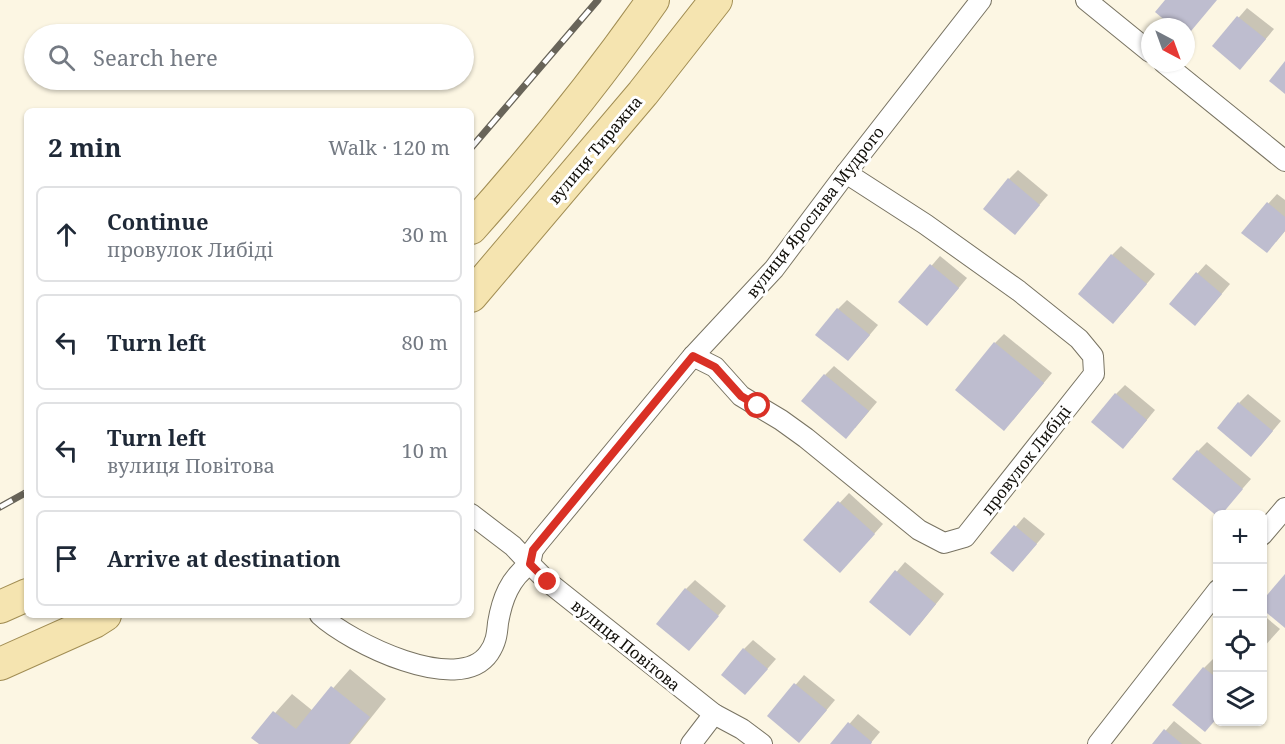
<!DOCTYPE html>
<meta charset="utf-8">
<style>
:root{--surface:#fff;--page:#f2f2f3;--text:#1f2937;--muted:#747a83;--line:#e0e1e3}
body{margin:0;font-family:"Noto Serif",serif;background:var(--page);color:var(--text)}
.controls{position:absolute;right:18px;bottom:18px;display:grid;overflow:hidden;border-radius:9px;box-shadow:0 2px 4px #0004}
.controls button{width:54px;height:54px;display:grid;place-items:center;padding:0;border:0;border-bottom:2px solid var(--line);background:var(--surface);color:var(--text);font:30px sans-serif}
.compass{position:absolute;left:1141px;top:18px;width:54px;height:54px;border-radius:50%;background:var(--surface);box-shadow:0 2px 4px #0004;rotate:139deg}
.stop{position:absolute;width:18px;height:18px;margin:-14px;border:4px solid #d93025;border-radius:50%;background:#fff}
.stop.end{background:#d93025;border-color:#fff;box-shadow:0 2px 6px #0008}
.list{margin:0;padding:0;list-style:none}
h2{display:flex;justify-content:space-between;align-items:center;height:78px;margin:0;padding:0 24px;font-size:26px}
h2 small{font-size:20px;font-weight:400;color:var(--muted)}
.list li{display:grid;grid-template-columns:39px 1fr auto;gap:18px;align-items:center;box-sizing:border-box;height:96px;margin:0 12px 12px;padding:0 12px;border:2px solid var(--line);border-radius:9px}
.list b{display:block;font-size:22px;white-space:nowrap}
.list p{margin:0;font-size:20px;white-space:nowrap;color:var(--muted)}
.list em{font-size:20px;font-style:normal;color:var(--muted)}
.icon{flex:none;width:33px;height:33px;fill:none;stroke:currentColor;stroke-width:2;stroke-linecap:round;stroke-linejoin:round}
.map{position:relative;flex:none;width:1285px;height:744px;overflow:hidden}
.search{position:absolute;background:var(--surface);box-shadow:0 2px 4px #0004;left:24px;top:24px;width:450px;height:66px;display:flex;align-items:center;gap:15px;box-sizing:border-box;padding:0 21px;border-radius:33px;color:var(--muted);font-size:22px}
.panel{position:absolute;background:var(--surface);box-shadow:0 2px 4px #0004;left:24px;top:108px;width:450px;height:510px;border-radius:9px}
.map>svg:first-child{display:block}
</style>
<div class="map">
<svg width="1285" height="744" viewBox="0 0 1285 744">
<rect width="100%" height="100%" fill="#fcf6e3"/>
<g fill="#0003">
<polygon points="1247,8 1274,29 1249,59 1214,46"/>
<polygon points="1018,170 1048,195 1015,233 1009,179"/>
<polygon points="1277,194 1285,200 1285,231 1276,242 1243,232"/>
<polygon points="1121,246 1155,274 1122,313 1112,255"/>
<polygon points="940,256 967,278 936,315 900,302"/>
<polygon points="1206,264 1230,284 1204,315 1171,303"/>
<polygon points="847,300 878,325 857,350 838,309"/>
<polygon points="1004,334 1052,373 1013,420 995,343"/>
<polygon points="834,366 877,402 855,428 825,375"/>
<polygon points="1125,385 1155,410 1132,438 1116,394"/>
<polygon points="1248,394 1281,421 1260,446 1239,403"/>
<polygon points="1207,442 1251,479 1220,514 1218,515 1198,451"/>
<polygon points="849,493 883,524 849,562 805,540"/>
<polygon points="1024,517 1045,534 1022,561 993,553"/>
<polygon points="905,562 944,594 919,625 871,602"/>
<polygon points="695,580 726,606 698,640 686,589"/>
<polygon points="1262,614 1280,629 1262,649"/>
<polygon points="753,640 776,659 754,684 744,649"/>
<polygon points="1213,659 1218,663 1218,717 1204,668"/>
<polygon points="350,669 386,699 350,744 261,744 253,738 292,694 313,711"/>
<polygon points="804,675 835,700 808,732 769,716"/>
<polygon points="858,714 880,732 870,744 832,744"/>
<polygon points="1174,721 1202,744 1154,744"/>
</g>
<g fill="#bebdcf">
<polygon points="1165,0 1217,0 1186,37 1186,27 1173,27 1155,12"/>
<polygon points="1237,16 1266,39 1240,70 1212,46"/>
<polygon points="1285,61 1285,94 1269,81"/>
<polygon points="1008,178 1040,205 1015,235 983,209"/>
<polygon points="1267,202 1285,217 1285,231 1267,253 1241,233"/>
<polygon points="1111,254 1147,284 1113,324 1078,294"/>
<polygon points="930,264 959,288 927,326 898,302"/>
<polygon points="1196,272 1222,294 1195,326 1169,304"/>
<polygon points="837,308 870,335 848,361 815,335"/>
<polygon points="994,342 1044,383 1004,431 955,390"/>
<polygon points="824,374 869,411 846,439 801,401"/>
<polygon points="1115,393 1147,420 1123,449 1091,422"/>
<polygon points="1238,402 1273,431 1251,457 1217,428"/>
<polygon points="1197,450 1243,489 1222,514 1218,514 1218,517 1172,479"/>
<polygon points="838,501 875,534 840,573 803,540"/>
<polygon points="1014,525 1037,544 1013,572 990,553"/>
<polygon points="895,570 936,604 910,636 869,602"/>
<polygon points="1285,574 1285,628 1262,609 1262,601"/>
<polygon points="685,588 719,616 689,651 656,624"/>
<polygon points="743,648 768,669 745,695 721,675"/>
<polygon points="1203,667 1218,679 1218,717 1205,732 1172,705"/>
<polygon points="794,683 827,710 799,743 767,716"/>
<polygon points="331,686 370,717 348,744 259,744 251,738 273,711 296,729"/>
<polygon points="848,722 872,742 871,744 830,744"/>
<polygon points="1164,729 1182,744 1152,744"/>
</g>
<g fill="none" stroke-linecap="round" stroke-linejoin="round">
<defs>
<g id="minor">
<polyline points="1086,0 1150,52"/>
<polyline points="1164,63 1285,161"/>
<polyline points="693,356 715,367 741,396 781,420 806,438 919,530 944,543 965,537 1094,374 1093,356 1079,339 1019,291 925,224 846,173"/>
<polyline points="1262,535 1285,508"/>
<path d="M 320,615 C 349,642 459,697 489,653 C 496,643 497,634 498,623 C 502,599 510,578 530,564 L 513,546 L 471,514"/>
<polyline points="691,744 714,714"/>
<polyline points="762,744 742,729 714,714 548,582 530,564 533,550 539,542 693,356 774,269 846,173 981,0"/>
<polyline points="1098,744 1218,590"/>
</g>
<g id="primary">
<path d="M 471,228 C 536,155 597,80 653,0"/>
<polyline points="471,296 643,93 716,0"/>
<polyline points="0,607 27,595"/>
<polyline points="0,664 94,622 105,615"/>
</g>
</defs>
<use href="#minor" stroke="#787362" stroke-width="22"/>
<use href="#primary" stroke="#a18d53" stroke-width="34"/>
<use href="#minor" stroke="#fff" stroke-width="20"/>
<use href="#primary" stroke="#f5e4b0" stroke-width="32"/>
<defs>
<g id="rail">
<polyline points="471,148 598,0"/>
<polyline points="0,507 27,492"/>
</g>
</defs>
<use href="#rail" stroke="#686459" stroke-width="7"/>
<use href="#rail" stroke="#fff" stroke-width="4.5" stroke-dasharray="14" stroke-linecap="butt"/>
</g>
<g fill="none" stroke-linecap="round" stroke-linejoin="round">
<polyline stroke="#d93025" stroke-width="8" points="548,582 530,564 533,550 693,356 715,367 741,396 758,406"/>
</g>
<g text-anchor="middle" dominant-baseline="central" stroke-width="6" stroke-linejoin="round" paint-order="stroke">
<g font-size="16" fill="#100e08" stroke="#fff">
<text transform="translate(595 150) rotate(-50)">вулиця Тиражна</text>
<text transform="translate(815 212) rotate(-52)">вулиця Ярослава Мудрого</text>
<text transform="translate(1026 460) rotate(-52)">провулок Либіді</text>
<text transform="translate(626 645) rotate(39)">вулиця Повітова</text>
</g>
</g>
</svg>
<div class="controls">
<button>+</button>
<button>−</button>
<button><svg class="icon" aria-label="locate" viewBox="0 0 24 24"><circle cx="12" cy="12" r="6"/><path d="M12 2v4M12 18v4M2 12h4M18 12h4"/></svg></button>
<button><svg class="icon" aria-label="layers" viewBox="0 0 24 24"><path d="M12 4l9 5-9 5-9-5zM3 14l9 5 9-5"/></svg></button>
</div>
<svg class="compass" viewBox="-18 -18 36 36"><path d="M0-13l5 13h-10z" fill="#e53935"/><path d="M0 13l5-13h-10z" fill="#747a83"/></svg>
<div class="stop" style="left:758px;top:406px"></div>
<div class="stop end" style="left:548px;top:582px"></div>
<div class="search"><svg class="icon" aria-label="search" viewBox="0 0 24 24"><circle cx="10" cy="10" r="6"/><path d="M15 15l6 6"/></svg>Search here</div>
<section class="panel">
<h2>2 min<small>Walk · 120 m</small></h2>
<ul class="list">
<li><svg class="icon" aria-label="ahead" viewBox="0 0 24 24"><path d="M12 20V5M6 11l6-6 6 6"/></svg><div><b>Continue</b><p>провулок Либіді</p></div><em>30 m</em></li>
<li><svg class="icon" aria-label="left" viewBox="0 0 24 24"><path d="M17 20v-9H6M10 6l-5 5 5 5"/></svg><div><b>Turn left</b></div><em>80 m</em></li>
<li><svg class="icon" aria-label="left" viewBox="0 0 24 24"><path d="M17 20v-9H6M10 6l-5 5 5 5"/></svg><div><b>Turn left</b><p>вулиця Повітова</p></div><em>10 m</em></li>
<li><svg class="icon" aria-label="arrive" viewBox="0 0 24 24"><path d="M6 21V4h12l-3 4 3 4H6"/></svg><div><b>Arrive at destination</b></div></li>
</ul>
</section>
</div>
